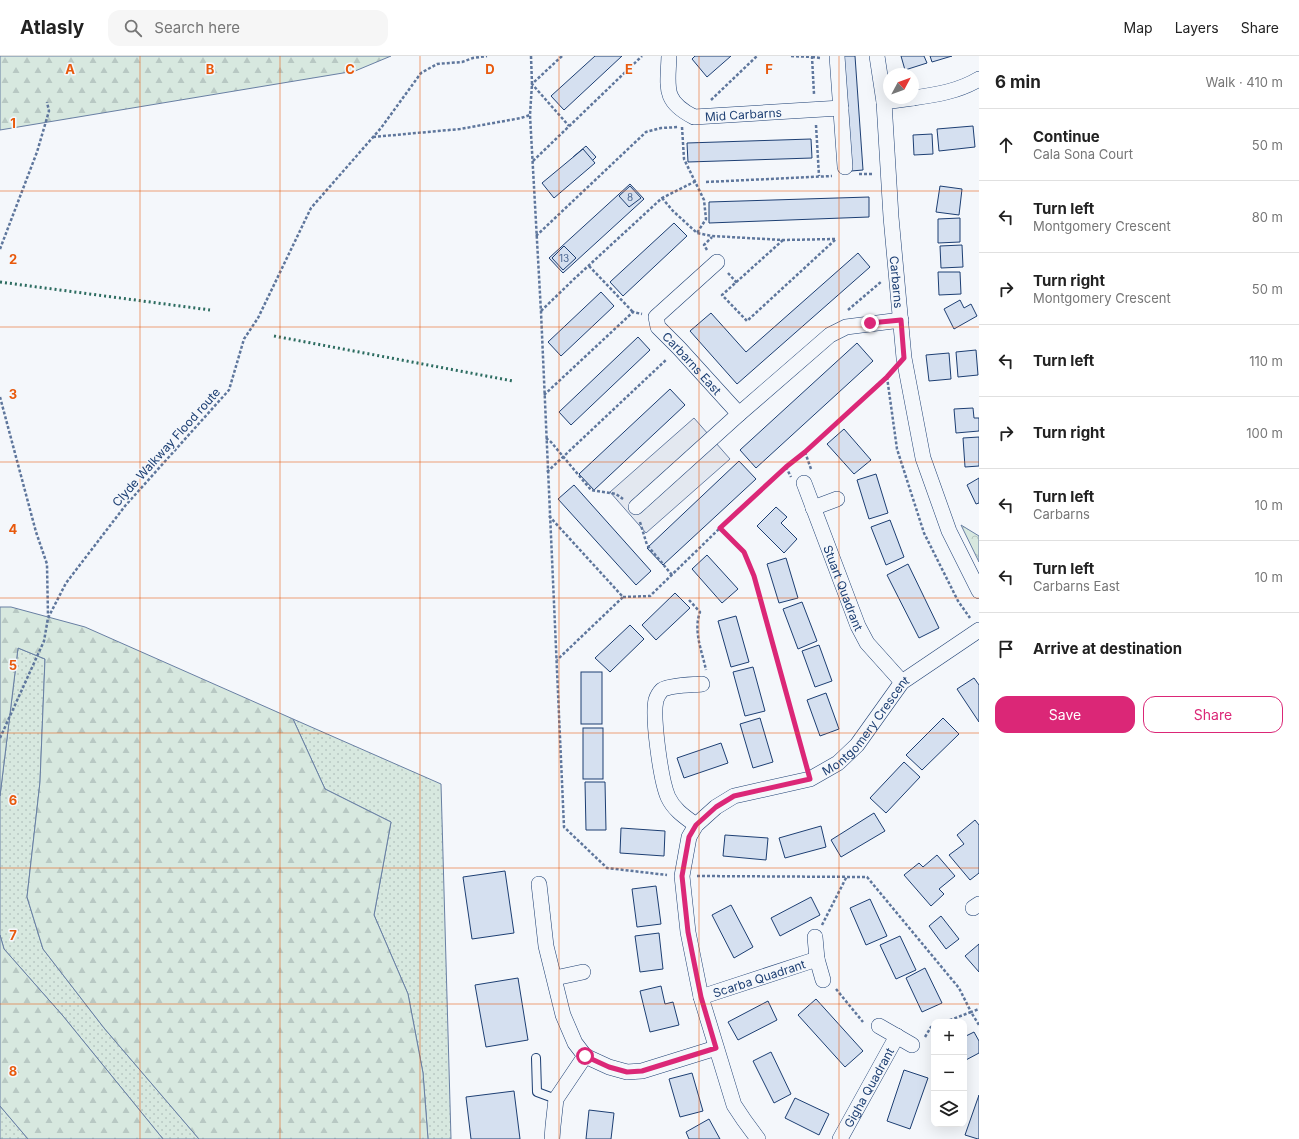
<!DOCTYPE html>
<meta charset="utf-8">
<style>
:root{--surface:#fff;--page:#f6f6f6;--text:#222;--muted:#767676;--line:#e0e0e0;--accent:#db2777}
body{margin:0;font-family:Inter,sans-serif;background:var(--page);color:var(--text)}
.controls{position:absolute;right:12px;bottom:12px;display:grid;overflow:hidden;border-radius:8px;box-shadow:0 4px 16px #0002}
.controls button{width:36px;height:36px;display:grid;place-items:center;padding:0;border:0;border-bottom:1px solid var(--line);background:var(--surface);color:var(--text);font:20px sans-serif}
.compass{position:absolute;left:883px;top:12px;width:36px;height:36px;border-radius:50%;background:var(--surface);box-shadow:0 4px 16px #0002;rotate:49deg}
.stop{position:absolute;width:12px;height:12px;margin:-9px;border:3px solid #db2777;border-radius:50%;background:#fff}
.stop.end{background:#db2777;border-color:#fff;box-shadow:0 1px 4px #0008}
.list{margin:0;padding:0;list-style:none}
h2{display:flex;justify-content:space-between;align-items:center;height:52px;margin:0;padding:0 16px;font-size:17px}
h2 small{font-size:13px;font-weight:400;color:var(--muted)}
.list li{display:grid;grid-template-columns:26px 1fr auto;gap:12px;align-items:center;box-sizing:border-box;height:72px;padding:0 16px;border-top:1px solid var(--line)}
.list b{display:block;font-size:15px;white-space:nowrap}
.list p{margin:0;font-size:13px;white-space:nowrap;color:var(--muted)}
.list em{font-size:13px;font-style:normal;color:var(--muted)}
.actions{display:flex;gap:8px;padding:12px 16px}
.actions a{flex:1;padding:9px 0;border:1px solid var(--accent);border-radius:12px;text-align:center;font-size:14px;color:var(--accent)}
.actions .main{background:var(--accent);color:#fff}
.icon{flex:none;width:22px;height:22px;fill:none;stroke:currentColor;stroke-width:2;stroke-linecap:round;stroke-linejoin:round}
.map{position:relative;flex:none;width:979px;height:1083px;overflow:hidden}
header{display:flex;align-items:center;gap:24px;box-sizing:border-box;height:56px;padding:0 20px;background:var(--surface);border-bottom:1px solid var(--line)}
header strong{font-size:19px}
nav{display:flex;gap:22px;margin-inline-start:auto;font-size:14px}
.search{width:280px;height:36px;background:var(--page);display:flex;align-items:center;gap:10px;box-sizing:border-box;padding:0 14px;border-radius:12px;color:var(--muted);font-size:15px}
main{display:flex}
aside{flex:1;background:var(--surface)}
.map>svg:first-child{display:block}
</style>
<header>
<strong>Atlasly</strong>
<div class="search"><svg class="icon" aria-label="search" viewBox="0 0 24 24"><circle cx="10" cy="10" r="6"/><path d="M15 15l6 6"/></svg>Search here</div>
<nav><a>Map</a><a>Layers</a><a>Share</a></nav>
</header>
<main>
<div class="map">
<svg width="979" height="1083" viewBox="0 0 979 1083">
<defs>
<pattern id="grass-dots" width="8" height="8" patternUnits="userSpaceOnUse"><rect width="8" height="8" fill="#d7e8df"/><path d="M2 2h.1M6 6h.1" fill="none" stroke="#b8c8c3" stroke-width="1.8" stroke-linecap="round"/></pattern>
<pattern id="forest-firs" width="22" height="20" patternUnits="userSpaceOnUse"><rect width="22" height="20" fill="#d7e8df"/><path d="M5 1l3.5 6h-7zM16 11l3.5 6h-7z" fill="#b8c8c3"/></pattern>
<pattern id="park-crowns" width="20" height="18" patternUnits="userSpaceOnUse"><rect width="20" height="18" fill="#d7e8df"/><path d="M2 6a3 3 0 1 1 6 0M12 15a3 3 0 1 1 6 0" fill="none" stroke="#b8c8c3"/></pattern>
</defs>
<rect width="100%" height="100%" fill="#f4f7fb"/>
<g fill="url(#grass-dots)" stroke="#687fa3">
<polygon points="18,592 45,603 40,726 27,841 43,893 104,972 199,1083 163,1083 63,960 4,893 0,879 0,740"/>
<polygon points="293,663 441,728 451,1083 428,1083 423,1017 408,938 374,859 391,766 325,733"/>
<polygon points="0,1050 28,1083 0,1083"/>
</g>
<g fill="url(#forest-firs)" stroke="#687fa3">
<polygon points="0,0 391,0 355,15 0,74"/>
<polygon points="0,551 11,551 85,571 293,663 325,733 391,766 374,859 408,938 423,1017 428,1083 199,1083 104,972 43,893 27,841 40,726 45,603 18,592 0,740"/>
<polygon points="0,879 4,893 63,960 163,1083 28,1083 0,1050"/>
</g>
<polygon fill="url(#park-crowns)" stroke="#687fa3" points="961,469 979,480 979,506"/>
<polygon fill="#e3e8f0" stroke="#687fa3" points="694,362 730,403 646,477 610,436"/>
<g fill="#d5e0f0" stroke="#1d3f73">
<polygon points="595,0 622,0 564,54 551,40"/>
<polygon points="695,0 731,0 707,21 692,3"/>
<polygon points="843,0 855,0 863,114 851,115"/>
<polygon points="901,0 924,0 927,7 905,14"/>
<polygon points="930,0 952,0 932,6"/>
<polygon points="973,70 975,91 939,95 937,73"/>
<polygon points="932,78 933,98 914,99 913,79"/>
<polygon points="811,83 812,102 688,106 687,87"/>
<polygon points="586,90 596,101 584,113 573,101"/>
<polygon points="583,93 595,107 554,142 542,127"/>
<polygon points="630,128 644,143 563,217 549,202"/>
<polygon points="630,130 641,142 629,151 619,140"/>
<polygon points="940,130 962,133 959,159 936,156"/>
<polygon points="869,141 869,161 709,167 709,146"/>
<polygon points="960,162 960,186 938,187 938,163"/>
<polygon points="674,167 687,180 623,240 610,226"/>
<polygon points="962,189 963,211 941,212 940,190"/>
<polygon points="564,190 576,202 563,214 552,202"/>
<polygon points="858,197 870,211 737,328 690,275 711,257 746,296"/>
<polygon points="938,216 960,216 961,238 939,239"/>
<polygon points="601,236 614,250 561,300 548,286"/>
<polygon points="960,244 964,252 971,248 977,260 954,273 944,253"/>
<polygon points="638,281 650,294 571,369 559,356"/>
<polygon points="857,287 873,305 756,412 740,394"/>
<polygon points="976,294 978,319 958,321 956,296"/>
<polygon points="949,297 951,323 929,325 926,299"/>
<polygon points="670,333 685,349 594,434 579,418"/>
<polygon points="973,352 974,362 979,362 979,375 956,377 954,353"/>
<polygon points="844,373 871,404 854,418 827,388"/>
<polygon points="979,381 979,410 965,411 963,382"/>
<polygon points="739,405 756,423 663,509 647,492"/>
<polygon points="876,418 888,457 869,463 857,424"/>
<polygon points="979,422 979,447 976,448 967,429"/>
<polygon points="574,429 651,515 636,529 558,443"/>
<polygon points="776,451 787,461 781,467 797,483 784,497 757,470"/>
<polygon points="890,464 904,501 886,509 871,471"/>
<polygon points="707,499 738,533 722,547 692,513"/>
<polygon points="786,502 798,542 779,547 767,508"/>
<polygon points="908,508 939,572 919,582 887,519"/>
<polygon points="675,537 690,552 656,584 642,569"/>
<polygon points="802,546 817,585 798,593 783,553"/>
<polygon points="736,560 749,606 731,611 718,565"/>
<polygon points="630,569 644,583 610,616 595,602"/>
<polygon points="819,589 832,625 815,631 802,595"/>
<polygon points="753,611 765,655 745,660 733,616"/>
<rect x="581" y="616" width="21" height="52"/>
<polygon points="974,622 979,629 979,666 957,633"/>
<polygon points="826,637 839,673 820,680 807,644"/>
<polygon points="760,662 773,706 753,712 740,668"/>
<polygon points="943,662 959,678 922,714 906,699"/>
<rect x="583" y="672" width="20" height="51"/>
<polygon points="721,687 728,707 684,722 677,702"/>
<polygon points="904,706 920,721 886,757 870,742"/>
<polygon points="585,726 605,726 606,774 586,774"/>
<polygon points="874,757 885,775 841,801 831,784"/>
<polygon points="975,764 979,769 979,817 970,824 949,799 964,788 957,779"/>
<polygon points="821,770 826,791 785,802 779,782"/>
<polygon points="621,772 665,775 664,800 620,797"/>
<polygon points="725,779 768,782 766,804 723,800"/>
<polygon points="937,799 955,820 939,833 944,838 931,850 904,819 919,807 923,811"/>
<polygon points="505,815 514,877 472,883 463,821"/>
<polygon points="656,830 661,868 637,871 632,833"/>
<polygon points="811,841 820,859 780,880 771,862"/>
<polygon points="870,843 887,880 866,889 850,852"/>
<polygon points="731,849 753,891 734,902 712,859"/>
<polygon points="941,860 959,883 946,893 929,870"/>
<polygon points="659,877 663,913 640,916 635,880"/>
<polygon points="900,880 916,914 896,923 880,889"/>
<polygon points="979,888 979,916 965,900"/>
<polygon points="925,912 942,947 922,956 906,922"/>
<polygon points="518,922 528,984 486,991 475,929"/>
<polygon points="661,930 665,948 673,946 679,969 650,976 640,935"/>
<polygon points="816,943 863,995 845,1011 798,959"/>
<polygon points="768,945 777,964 738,984 728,966"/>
<polygon points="974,976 979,985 979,997 964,1005 964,981"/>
<polygon points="771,996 791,1038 774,1047 753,1005"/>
<polygon points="904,1014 928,1022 910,1073 887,1065"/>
<polygon points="692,1017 703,1055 680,1061 669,1023"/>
<polygon points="514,1035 520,1083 471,1083 466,1041"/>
<polygon points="979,1039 979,1083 978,1083 965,1079"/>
<polygon points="795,1042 829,1058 819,1079 785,1062"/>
<polygon points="589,1054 614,1057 611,1083 586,1083"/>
<polygon points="709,1063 720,1083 689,1083 686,1076"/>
</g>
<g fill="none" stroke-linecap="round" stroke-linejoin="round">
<defs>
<polyline id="lane" points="536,1002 537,1036 556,1043"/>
<g id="street">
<path id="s1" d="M 669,0 C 668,31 662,45 694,61 L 841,52"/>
<polyline points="837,0 845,111"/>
<path id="s2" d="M 877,0 L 884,46 L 891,161 L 904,302 L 923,402 L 949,475 L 979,535"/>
<path d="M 913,42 C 936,39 959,35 979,23"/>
<polyline points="884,46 913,42"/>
<path id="s3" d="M 717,206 L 656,261 L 658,271 L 679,292 L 739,358"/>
<path id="s4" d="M 804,427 L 858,570 L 867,587 L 902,626"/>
<polyline points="636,451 739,358 830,279 846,271 901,264"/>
<polyline points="813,452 837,443"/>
<path d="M 696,769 C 685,761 674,754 668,741 C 661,725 652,662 656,644 C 657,641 660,636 662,634 C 670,629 692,629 702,628"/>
<polyline points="539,828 546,890 563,959 575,987 585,1000 609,1011 627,1016 642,1015 716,992"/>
<polyline points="973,852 979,848"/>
<polyline points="815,881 817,903 823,924"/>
<polyline points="555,922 583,916"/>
<path id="s5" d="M 701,941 L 817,903"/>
<polyline points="879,970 912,989"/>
<polyline points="552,1083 553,1070 556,1043 585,1000"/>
<path id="s6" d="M 758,1083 L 744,1064 L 734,1049 L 701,941 L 688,876 L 682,820 L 689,781 L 696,769 L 716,751 L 734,740 L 810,723 L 838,707 L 857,689 L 902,626 L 979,574"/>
<path id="s7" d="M 840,1083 L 897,980"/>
</g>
</defs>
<use href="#lane" stroke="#1d3f73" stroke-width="10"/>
<use href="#street" stroke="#1d3f73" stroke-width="16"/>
<g stroke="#5e769c" stroke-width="2.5" stroke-dasharray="3 2" stroke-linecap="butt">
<polyline points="531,0 532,28 530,59 541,256 564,771 607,812 667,819"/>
<polyline points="562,0 532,28 569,70"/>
<polyline points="791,0 812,1 814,38"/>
<polyline points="812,1 821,2"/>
<polyline points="711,44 757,0"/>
<polyline points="816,69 819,120"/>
<polyline points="682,71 684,103 704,144 706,163 697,177"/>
<polyline points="373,81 460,73 521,62 530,59"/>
<polyline points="533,105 642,0"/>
<polyline points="859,118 874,118"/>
<polyline points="706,126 832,120"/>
<polyline points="662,142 673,155 697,177 712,180 783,184 835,183"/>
<polyline points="536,180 646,76 661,72 679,71"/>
<polyline points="783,184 722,239 747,265 836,183"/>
<polyline points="0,193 37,96 49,55 47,46"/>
<polyline points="707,194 704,189 712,181"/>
<polyline points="589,210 633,256"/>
<polyline points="728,217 737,227"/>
<polyline points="848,254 882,225"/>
<polyline points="541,255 573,224 662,142 696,125"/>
<polyline points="887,321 897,393 924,477 958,545 970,562"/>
<polyline points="544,339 633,256 642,258"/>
<polyline points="0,341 36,476 47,508 48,560"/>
<polyline points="546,382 551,386 591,434 616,438 623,443"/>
<polyline points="805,396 811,413"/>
<polyline points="786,411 791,421"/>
<polyline points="547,416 667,303"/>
<polyline points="549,460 623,541 557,604"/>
<polyline points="640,466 647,489 672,519"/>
<polyline points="720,472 744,496 754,520 806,708"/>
<polyline points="623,541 650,540 720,472 786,411 805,396 890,317"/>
<path d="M 689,544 L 700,556 C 693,575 702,595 706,614"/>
<polyline points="0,682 44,585 48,562 66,527 125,450 229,334 244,283 258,262 311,152 381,72 421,17 437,8 462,6 473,2 487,0"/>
<polyline points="697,820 867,821 959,932 971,956 979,953"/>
<polyline points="822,869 847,820"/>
<polyline points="836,933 863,966"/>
<polyline points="945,966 971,956 979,969"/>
<polyline points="925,981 931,971 934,970"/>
</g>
<use href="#lane" stroke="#f4f7fb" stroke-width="8"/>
<use href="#street" stroke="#f4f7fb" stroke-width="15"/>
<g stroke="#2c6c60" stroke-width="3" stroke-dasharray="2 3" stroke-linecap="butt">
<polyline points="0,226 210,254"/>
<polyline points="274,280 513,325"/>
</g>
</g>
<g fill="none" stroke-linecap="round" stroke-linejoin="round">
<polyline stroke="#db2777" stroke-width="5" points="585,1000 609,1011 627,1016 642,1015 716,992 701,941 688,876 682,820 689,781 696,769 716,751 734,740 810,723 754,520 744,496 720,472 786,411 805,396 887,321 904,302 901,264 870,267"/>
</g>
<path fill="none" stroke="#e8590c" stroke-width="1" stroke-opacity="0.55" d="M 140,0 L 140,1083M 280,0 L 280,1083M 420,0 L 420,1083M 559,0 L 559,1083M 699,0 L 699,1083M 839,0 L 839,1083M 0,135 L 979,135M 0,271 L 979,271M 0,406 L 979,406M 0,542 L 979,542M 0,677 L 979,677M 0,812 L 979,812M 0,948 L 979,948"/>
<g text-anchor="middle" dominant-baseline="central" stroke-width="3" stroke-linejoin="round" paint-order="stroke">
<g font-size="10" fill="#4b6792">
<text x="630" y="141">8</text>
<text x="564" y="202">13</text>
</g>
<g font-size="12" fill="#1d3f73" stroke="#f4f7fb">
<text stroke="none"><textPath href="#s1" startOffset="122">Mid Carbarns</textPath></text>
<text stroke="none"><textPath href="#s2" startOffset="227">Carbarns</textPath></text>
<text stroke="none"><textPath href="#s3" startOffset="142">Carbarns East</textPath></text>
<text transform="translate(166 391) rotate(-48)">Clyde Walkway Flood route</text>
<text stroke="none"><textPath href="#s4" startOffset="112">Stuart Quadrant</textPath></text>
<text stroke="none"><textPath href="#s6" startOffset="535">Montgomery Crescent</textPath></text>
<text stroke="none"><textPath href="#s5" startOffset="61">Scarba Quadrant</textPath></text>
<text stroke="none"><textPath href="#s7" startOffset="59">Gigha Quadrant</textPath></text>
</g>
</g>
<g font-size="13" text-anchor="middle" font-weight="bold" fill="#e8590c" stroke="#f4f7fb" stroke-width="3" stroke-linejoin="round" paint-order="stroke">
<text x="70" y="18">A</text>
<text x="210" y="18">B</text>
<text x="350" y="18">C</text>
<text x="490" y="18">D</text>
<text x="629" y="18">E</text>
<text x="769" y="18">F</text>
<text x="13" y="72">1</text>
<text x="13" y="208">2</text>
<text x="13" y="343">3</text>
<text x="13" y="478">4</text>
<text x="13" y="614">5</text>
<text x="13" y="749">6</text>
<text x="13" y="884">7</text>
<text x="13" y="1020">8</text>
</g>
</svg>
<div class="controls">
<button>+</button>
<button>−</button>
<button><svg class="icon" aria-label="layers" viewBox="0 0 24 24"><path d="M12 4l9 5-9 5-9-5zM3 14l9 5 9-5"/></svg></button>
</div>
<svg class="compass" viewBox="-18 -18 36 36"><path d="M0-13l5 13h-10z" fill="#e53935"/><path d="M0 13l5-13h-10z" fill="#767676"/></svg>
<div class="stop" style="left:585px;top:1000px"></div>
<div class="stop end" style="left:870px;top:267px"></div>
</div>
<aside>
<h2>6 min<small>Walk · 410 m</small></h2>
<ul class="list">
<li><svg class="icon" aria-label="ahead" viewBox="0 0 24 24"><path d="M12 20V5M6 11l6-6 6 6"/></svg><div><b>Continue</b><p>Cala Sona Court</p></div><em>50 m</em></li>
<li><svg class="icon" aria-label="left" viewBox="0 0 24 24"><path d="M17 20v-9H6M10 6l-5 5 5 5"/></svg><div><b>Turn left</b><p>Montgomery Crescent</p></div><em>80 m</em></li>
<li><svg class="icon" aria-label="right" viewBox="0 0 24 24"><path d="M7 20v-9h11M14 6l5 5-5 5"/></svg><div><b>Turn right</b><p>Montgomery Crescent</p></div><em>50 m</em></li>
<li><svg class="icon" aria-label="left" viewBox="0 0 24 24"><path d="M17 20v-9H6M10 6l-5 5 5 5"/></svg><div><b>Turn left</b></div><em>110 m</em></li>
<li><svg class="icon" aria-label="right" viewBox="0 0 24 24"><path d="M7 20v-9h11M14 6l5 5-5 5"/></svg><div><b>Turn right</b></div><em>100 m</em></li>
<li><svg class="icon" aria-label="left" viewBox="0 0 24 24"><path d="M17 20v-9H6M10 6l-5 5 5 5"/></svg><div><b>Turn left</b><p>Carbarns</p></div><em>10 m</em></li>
<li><svg class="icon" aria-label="left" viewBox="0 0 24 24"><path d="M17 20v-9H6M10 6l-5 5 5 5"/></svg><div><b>Turn left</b><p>Carbarns East</p></div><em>10 m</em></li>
<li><svg class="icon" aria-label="arrive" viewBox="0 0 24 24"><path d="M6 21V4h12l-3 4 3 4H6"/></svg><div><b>Arrive at destination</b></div></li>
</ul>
<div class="actions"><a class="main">Save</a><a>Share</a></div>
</aside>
</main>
